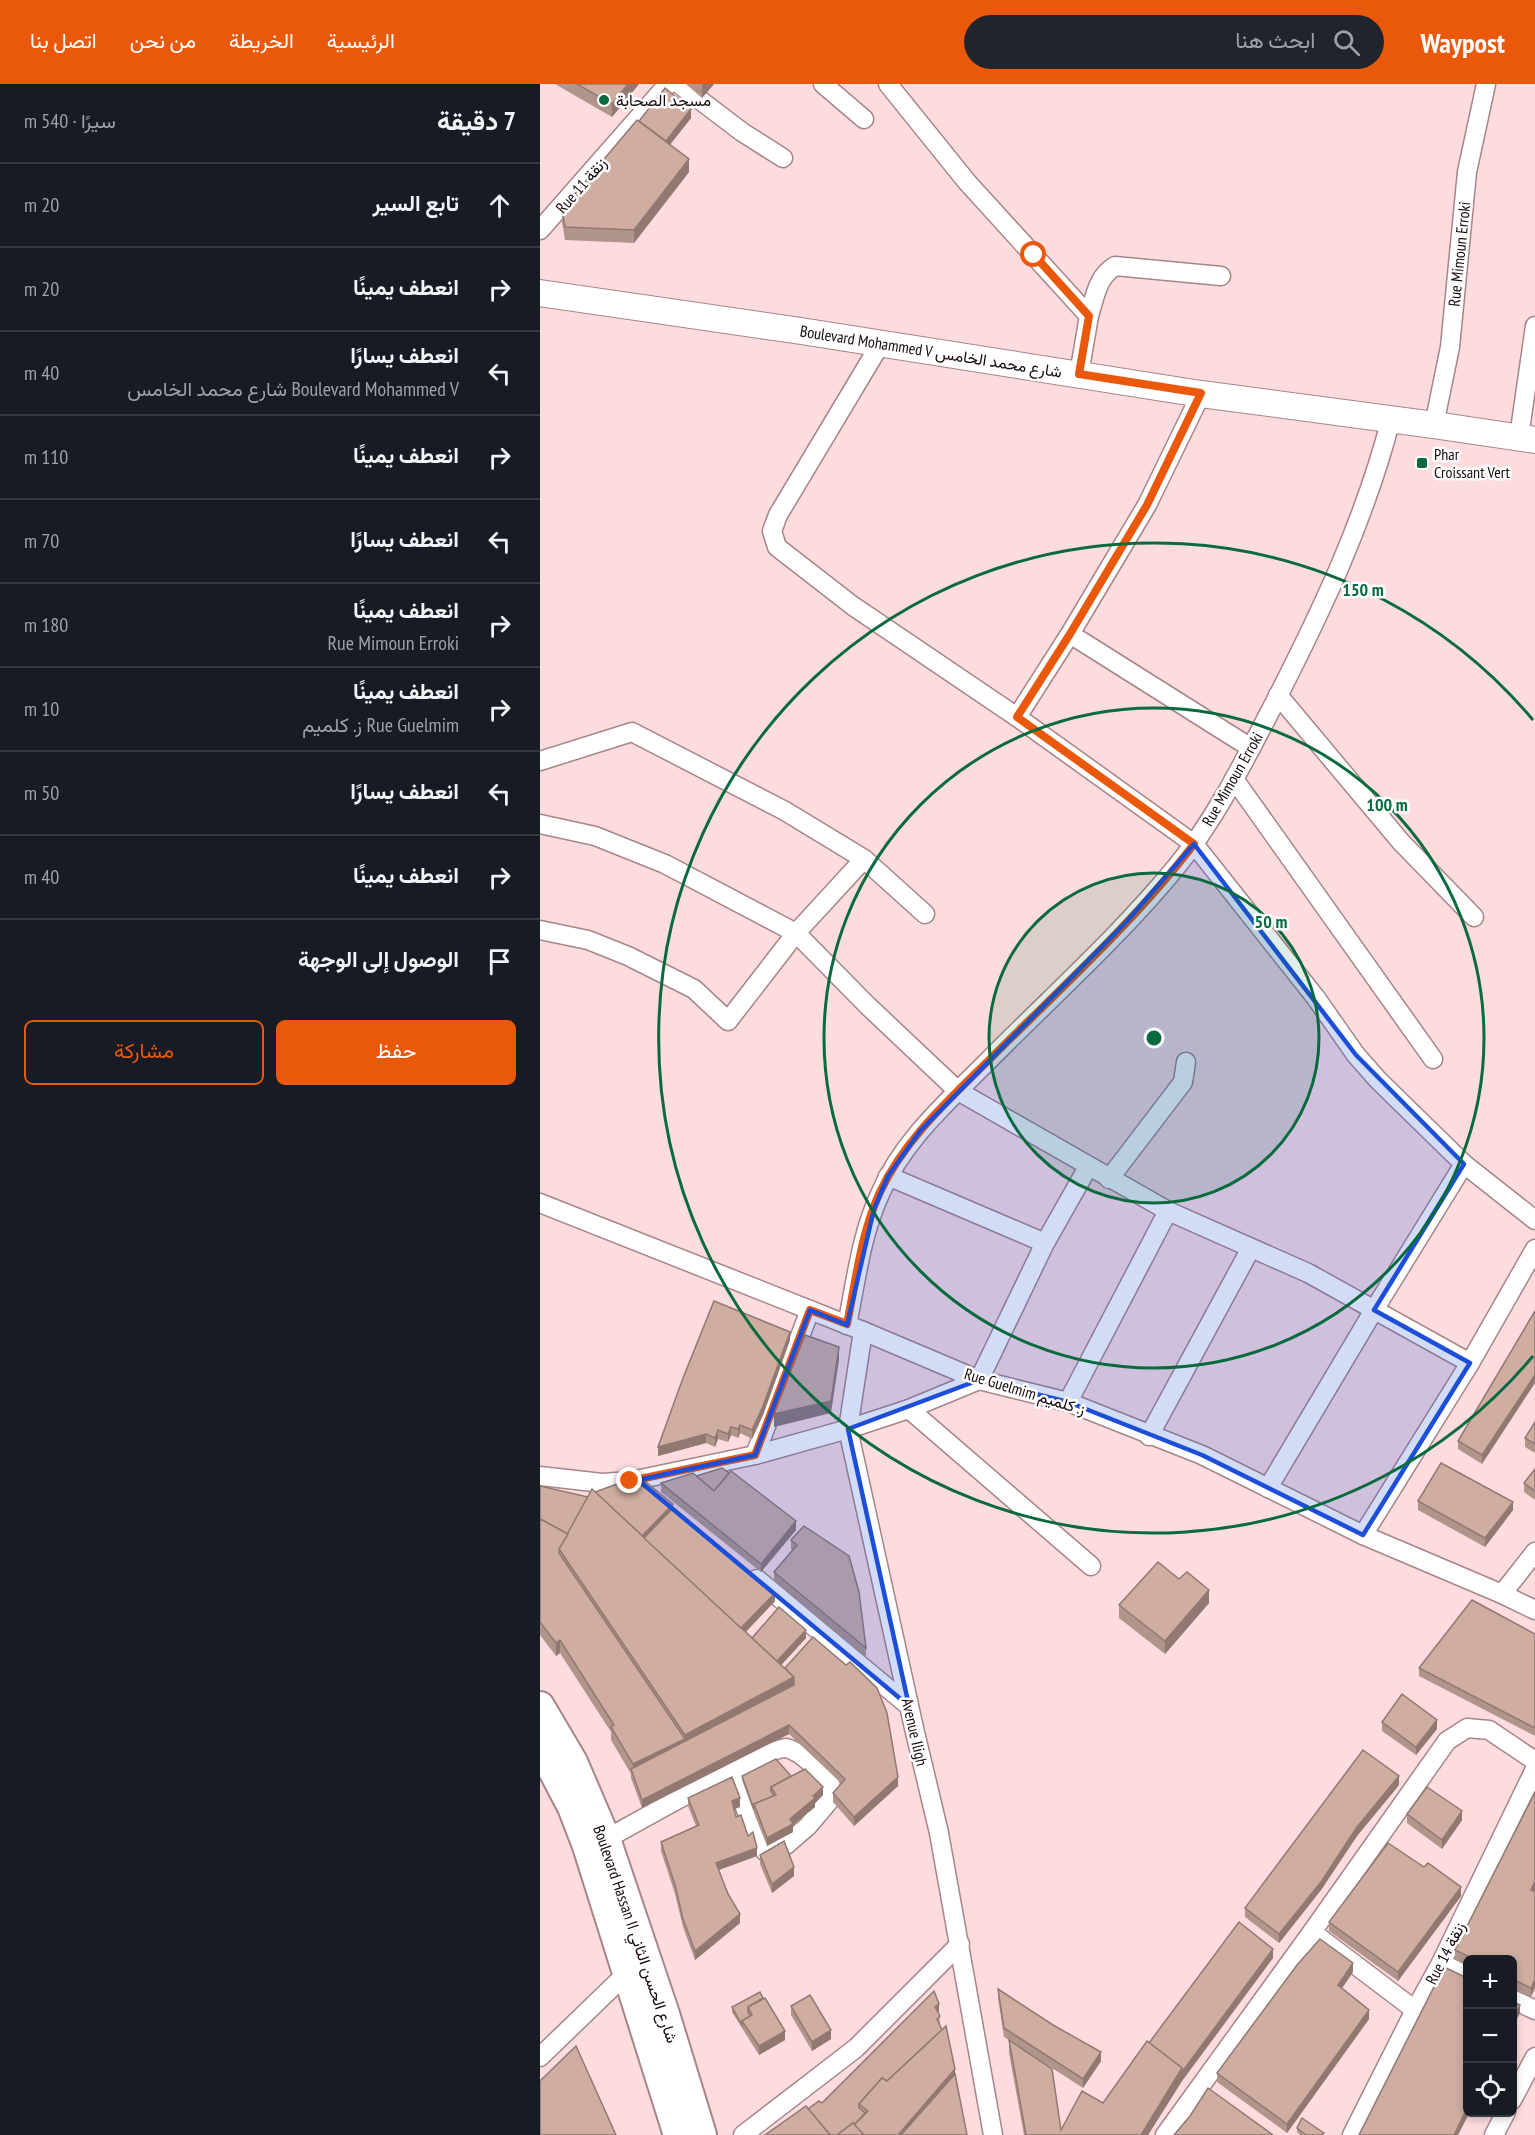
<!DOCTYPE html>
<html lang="ar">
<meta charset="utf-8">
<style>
:root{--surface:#171b24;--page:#20242c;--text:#f1f3f6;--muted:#9ea1a6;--line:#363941;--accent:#ea580c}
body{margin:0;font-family:"PT Sans Narrow",Vazirmatn,sans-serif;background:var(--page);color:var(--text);direction:rtl}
.controls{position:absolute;right:18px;bottom:18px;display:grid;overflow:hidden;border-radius:9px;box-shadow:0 3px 9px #0003}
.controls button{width:54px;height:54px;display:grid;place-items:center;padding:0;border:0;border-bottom:2px solid var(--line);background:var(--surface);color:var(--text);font:30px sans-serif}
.stop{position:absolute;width:18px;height:18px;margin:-14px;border:4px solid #ea580c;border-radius:50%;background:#fff}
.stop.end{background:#ea580c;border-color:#fff;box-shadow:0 2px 6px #0008}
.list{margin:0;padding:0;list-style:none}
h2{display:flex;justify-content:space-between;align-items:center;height:78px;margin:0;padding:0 24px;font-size:26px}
h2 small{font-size:20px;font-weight:400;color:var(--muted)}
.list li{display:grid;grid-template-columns:39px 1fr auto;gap:18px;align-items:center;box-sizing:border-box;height:84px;padding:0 24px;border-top:2px solid var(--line)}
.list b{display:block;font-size:22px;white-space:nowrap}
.list p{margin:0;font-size:20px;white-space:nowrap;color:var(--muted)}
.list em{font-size:20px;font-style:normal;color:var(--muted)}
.actions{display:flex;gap:12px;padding:18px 24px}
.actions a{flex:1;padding:14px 0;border:2px solid var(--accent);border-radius:9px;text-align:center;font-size:21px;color:var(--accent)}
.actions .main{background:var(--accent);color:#fff}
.icon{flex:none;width:33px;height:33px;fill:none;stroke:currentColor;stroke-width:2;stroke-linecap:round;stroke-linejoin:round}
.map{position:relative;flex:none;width:995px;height:2051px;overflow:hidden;direction:ltr}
header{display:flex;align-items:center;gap:36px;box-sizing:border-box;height:84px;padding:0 30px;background:var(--accent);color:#fff}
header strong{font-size:28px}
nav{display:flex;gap:33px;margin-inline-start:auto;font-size:21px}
.search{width:420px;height:54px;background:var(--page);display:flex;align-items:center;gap:15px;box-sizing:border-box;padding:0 21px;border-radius:33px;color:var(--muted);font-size:22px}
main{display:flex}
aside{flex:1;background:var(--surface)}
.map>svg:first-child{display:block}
</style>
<header>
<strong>Waypost</strong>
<div class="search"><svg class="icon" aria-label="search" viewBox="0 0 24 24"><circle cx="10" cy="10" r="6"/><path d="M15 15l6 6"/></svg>ابحث هنا</div>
<nav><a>الرئيسية</a><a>الخريطة</a><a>من نحن</a><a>اتصل بنا</a></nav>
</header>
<main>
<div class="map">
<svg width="995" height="2051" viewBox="0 0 995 2051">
<rect width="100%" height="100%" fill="#fcdcdf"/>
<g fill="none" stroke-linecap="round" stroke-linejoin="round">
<defs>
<g id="minor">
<polyline points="139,0 202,48 243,74"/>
<polyline points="283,0 324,35"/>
<polyline points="348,0 427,98 549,232 539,290"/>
<polyline points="0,146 128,0"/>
<path d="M 549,232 C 555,213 557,193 575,182 L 681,192"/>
<polyline points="341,259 238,431 232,447 237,463 313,522 477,633 654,760 776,914 816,971 838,996 924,1080 995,1136"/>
<polyline points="894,341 910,263 927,88 946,0"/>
<polyline points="979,353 995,242"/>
<polyline points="530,550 711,664"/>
<polyline points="738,611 861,758 934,833"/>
<polyline points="477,633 530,550 607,421 661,310"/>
<polyline points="0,677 92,648 245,727 324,775"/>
<polyline points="694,695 893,975"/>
<polyline points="0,740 55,752 125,780 256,849 328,922 418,1007 628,1127 768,1189 930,1279"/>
<polyline points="0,846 48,856 88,872 154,905 188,937 256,849 324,775 385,830"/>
<polyline points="348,1092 505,1159"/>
<polyline points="569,1095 643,998 646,978"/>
<polyline points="0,1119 323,1247 439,1296 528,1318 662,1371 823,1451 962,1510 995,1526"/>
<path d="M 307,1241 C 316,1197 321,1151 340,1110 C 362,1058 406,1019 445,980 C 509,915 579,853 637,782 C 677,733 705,675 734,620 C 782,526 824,438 851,335"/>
<polyline points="323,1247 308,1345 374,1644 399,1749 453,2051"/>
<polyline points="528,1318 628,1127"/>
<polyline points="369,1325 551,1482"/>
<polyline points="609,1352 711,1164"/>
<polyline points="215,1371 270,1226"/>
<polyline points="0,1392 62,1399 91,1397 215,1371 308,1345 369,1325 439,1296 505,1159 548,1083"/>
<polyline points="728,1404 834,1226 924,1080"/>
<polyline points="823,1451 930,1279 995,1165"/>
<polyline points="217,1495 369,1622"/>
<polyline points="962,1510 995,1468"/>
<path d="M 66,1755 C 90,1742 231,1662 246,1664 C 264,1668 280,1689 291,1702 L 289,1717 L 268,1742 L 246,1761 L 227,1769 L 220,1761 L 191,1688"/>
<polyline points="772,1848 875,1926"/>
<polyline points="901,1879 928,1892"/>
<polyline points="972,1915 995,1926"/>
<polyline points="0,1973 88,1888"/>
<polyline points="972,2016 995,1973"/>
<polyline points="203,2051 316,1964 420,1860"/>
<polyline points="625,2051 772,1848 907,1657 927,1644 949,1646 995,1677"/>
<polyline points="812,2051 875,1926 901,1879 995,1685"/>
<polyline points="954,2051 966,2028"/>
</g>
<polyline id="secondary" points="0,209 261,247 661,310 894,341 995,356"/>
<g id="primary">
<polyline points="0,1622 33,1678 66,1755 125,1930 162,2051"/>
<polyline points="0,1662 32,1723 47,1762 138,2051"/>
</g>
</defs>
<use href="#minor" stroke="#a78487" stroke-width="21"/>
<use href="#secondary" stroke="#a78487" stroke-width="28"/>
<use href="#primary" stroke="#a78487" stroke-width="32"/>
<use href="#minor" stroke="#fff" stroke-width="18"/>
<use href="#secondary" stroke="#fff" stroke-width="26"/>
<use href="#primary" stroke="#fff" stroke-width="28"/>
</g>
<g fill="#b2958a">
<polygon points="15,0 99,0 72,33"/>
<polygon points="146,0 174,0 162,14"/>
<polygon points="151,34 130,61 149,88 94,159 25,156 22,138 22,125 99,37"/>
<polygon points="995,1227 942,1380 918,1365 918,1357"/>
<polygon points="250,1256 223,1331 212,1355 200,1349 198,1354 191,1351 188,1358 178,1355 175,1363 166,1359 118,1372"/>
<polygon points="995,1338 995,1369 985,1363 985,1354"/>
<polygon points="995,1385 995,1416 984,1408 984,1399"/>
<polygon points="156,1392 256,1446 221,1488 121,1408 121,1399"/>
<polygon points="0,1402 48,1413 133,1424 235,1517 206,1548 212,1554 266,1554 241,1581 358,1702 314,1742 293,1718 293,1709 301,1699 249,1650 102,1724 91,1694 91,1690 71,1656 71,1648 20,1569 16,1572 0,1551"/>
<polygon points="878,1417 973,1426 945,1463 878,1426"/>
<polygon points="264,1442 326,1564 326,1573 234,1497 234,1488 253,1467 251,1465 251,1456"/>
<polygon points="669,1519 625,1570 579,1534 579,1521"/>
<polygon points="995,1550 995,1652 879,1592 879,1584"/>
<polygon points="842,1638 897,1645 876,1671 842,1647"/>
<polygon points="202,1692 251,1692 283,1711 275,1719 275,1723 253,1741 253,1748 227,1762 214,1729 202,1696"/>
<polygon points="859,1701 817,1752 781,1806 739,1859 705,1833 705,1824"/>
<polygon points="995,1708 995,1806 994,1808 991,1913 972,1903 972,1875 927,1875 927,1881 915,1875 915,1866"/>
<polygon points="148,1714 200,1723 194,1725 196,1733 208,1752 217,1772 179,1786 200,1839 155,1876 143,1843 135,1810 121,1767 121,1758 156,1742 148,1722"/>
<polygon points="867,1730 922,1736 902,1765 867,1739"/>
<polygon points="220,1771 254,1792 232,1809 220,1780"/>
<polygon points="921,1812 858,1897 789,1847 789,1838"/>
<polygon points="733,1874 642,1997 608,2051 484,2051 469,1969 469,1956 521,2046 563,2019 609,1959"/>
<polygon points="813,1888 802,1904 829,1935 747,2049 677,1998 677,1989"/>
<polygon points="458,1905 561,1977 543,2004 464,1953 458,1914"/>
<polygon points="223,1914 245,1956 219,1971 192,1928 192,1923"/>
<polygon points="251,1922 291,1955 272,1967 251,1931"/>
<polygon points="399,1929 400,1941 415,1990 427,2051 268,2025 282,2019"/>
<polygon points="757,2044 784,2051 760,2051 757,2048"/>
</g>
<g fill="#917971">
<polygon points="88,0 99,0 72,33 72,20"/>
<polygon points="162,0 174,0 162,14"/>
<polygon points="151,25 151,34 123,69 123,60"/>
<polygon points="149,75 149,88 94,159 94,146"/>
<polygon points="250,1248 250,1256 223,1331 212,1355 212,1346"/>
<polygon points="299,1263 299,1276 291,1329 234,1343 234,1330"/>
<polygon points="995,1291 995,1299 942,1380 942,1371"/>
<polygon points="200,1341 200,1349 198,1354 198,1345"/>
<polygon points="191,1343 191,1351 188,1358 188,1350"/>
<polygon points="178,1346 178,1355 175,1363 175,1354"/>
<polygon points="166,1350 166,1359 118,1372 118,1363"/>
<polygon points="973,1418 973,1426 945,1463 945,1454"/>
<polygon points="133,1420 133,1433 104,1462 100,1454"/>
<polygon points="256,1437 256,1446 221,1488 221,1480"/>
<polygon points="669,1506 669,1519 625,1570 625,1557"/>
<polygon points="235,1509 235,1517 197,1557 197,1548"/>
<polygon points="266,1546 266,1554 233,1590 233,1582"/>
<polygon points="20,1556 20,1569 16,1572 16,1559"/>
<polygon points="254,1593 254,1610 93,1689 93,1680 145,1655 145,1651"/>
<polygon points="897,1636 897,1645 876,1671 876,1663"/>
<polygon points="249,1641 249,1650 102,1724 102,1716"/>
<polygon points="859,1692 859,1701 817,1752 781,1806 739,1859 739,1850 817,1743"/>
<polygon points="358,1693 358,1702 314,1742 314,1733"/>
<polygon points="283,1703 283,1711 275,1719 275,1723 253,1741 253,1748 227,1762 227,1754"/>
<polygon points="200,1714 200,1723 192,1726 192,1717"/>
<polygon points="922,1727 922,1736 902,1765 902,1756"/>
<polygon points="217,1764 217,1772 176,1787 176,1779"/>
<polygon points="254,1783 254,1792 232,1809 232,1800"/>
<polygon points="995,1797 995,1806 991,1815 991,1806"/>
<polygon points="921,1803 921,1812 858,1897 858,1888"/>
<polygon points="200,1830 200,1839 155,1876 155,1867"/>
<polygon points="733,1865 733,1874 642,1997 608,2051 601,2051 642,1984"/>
<polygon points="813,1879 813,1888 798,1910 798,1901"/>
<polygon points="995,1895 995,1904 991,1913 991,1904"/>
<polygon points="399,1920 399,1929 395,1923"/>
<polygon points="980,1921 980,1929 972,1944 972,1935"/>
<polygon points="829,1926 829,1935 747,2049 747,2040"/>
<polygon points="291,1946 291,1955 272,1967 272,1958"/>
<polygon points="245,1947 245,1956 219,1971 219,1962"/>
<polygon points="561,1968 561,1977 543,2004 543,1995"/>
<polygon points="415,1985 415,1998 369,2051 358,2051"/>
<polygon points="927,2024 927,2028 930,2028 918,2051 914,2051"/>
</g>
<g fill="#cfada1" stroke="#917971" stroke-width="1.5">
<polygon points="37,0 88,0 72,20"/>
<polygon points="125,4 151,25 126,57 99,37"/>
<polygon points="97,36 149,75 94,146 25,143 22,125"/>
<polygon points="174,1217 250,1248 223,1322 212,1346 200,1341 198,1345 191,1343 188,1350 178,1346 175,1354 166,1350 118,1363 143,1294"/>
<polygon points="995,1227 995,1291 942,1371 918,1357"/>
<polygon points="265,1251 299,1263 291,1317 234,1330"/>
<polygon points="995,1338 995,1360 985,1354"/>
<polygon points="901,1379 973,1418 945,1454 878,1417"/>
<polygon points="182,1384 189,1389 174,1407 156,1392"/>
<polygon points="995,1385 995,1407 984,1399"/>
<polygon points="191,1387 256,1437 221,1480 121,1399 153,1389 174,1407"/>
<polygon points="102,1395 133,1420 102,1452 55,1408 77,1400"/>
<polygon points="0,1402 48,1413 28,1450 0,1435"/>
<polygon points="52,1405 254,1593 145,1651 19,1465"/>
<polygon points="133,1424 235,1509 201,1544 104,1454"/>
<polygon points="0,1435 28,1450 19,1465 19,1469 145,1655 93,1680 71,1643 74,1641 20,1556 16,1559 0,1538"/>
<polygon points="264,1442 309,1472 319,1508 326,1564 234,1488 257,1461 251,1456"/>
<polygon points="618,1478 639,1495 647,1488 669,1506 625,1557 579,1521"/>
<polygon points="932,1516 995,1550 995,1644 879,1584"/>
<polygon points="239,1523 266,1546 237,1577 212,1554"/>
<polygon points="273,1553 306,1581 310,1578 337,1604 347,1629 358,1693 314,1733 293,1709 305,1695 249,1641 102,1716 91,1685 254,1601 254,1593 245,1584"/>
<polygon points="862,1610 897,1636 876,1663 842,1638"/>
<polygon points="823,1666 859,1692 817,1743 781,1798 739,1850 705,1824"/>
<polygon points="236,1675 251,1692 231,1703 231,1707 234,1712 214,1720 214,1725 202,1692"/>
<polygon points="265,1685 283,1703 273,1712 275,1714 250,1735 253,1740 227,1754 214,1720 236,1711 231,1703"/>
<polygon points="192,1693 200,1714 192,1717 196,1733 201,1731 208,1752 213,1748 217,1764 176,1779 188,1810 200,1830 155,1867 143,1835 135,1801 121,1758 159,1741 148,1714"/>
<polygon points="887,1703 922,1727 902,1756 867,1730"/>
<polygon points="995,1708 995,1797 991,1806 995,1808 995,1895 991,1904 972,1895 972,1875 934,1875 915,1866"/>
<polygon points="244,1757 254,1783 232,1800 220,1771"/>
<polygon points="848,1759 884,1783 888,1779 921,1803 858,1888 789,1838"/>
<polygon points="699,1838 733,1865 642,1988 642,1984 609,1959"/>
<polygon points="780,1855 813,1879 798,1901 829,1926 747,2040 677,1989 757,1881"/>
<polygon points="904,1883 927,1894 927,2024 914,2051 819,2051"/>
<polygon points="458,1905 513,1941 561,1968 543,1995 464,1944"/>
<polygon points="394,1907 399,1920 395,1923 400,1932 397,1935 402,1946 347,1997 342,1994 319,2020 319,2024 325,2029 314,2041 313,2039 297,2051 290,2051 268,2025 279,2017 282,2019"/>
<polygon points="220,1908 223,1914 208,1923 208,1928 210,1932 202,1937 202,1941 192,1923"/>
<polygon points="270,1911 291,1946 272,1958 251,1922"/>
<polygon points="225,1914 245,1947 219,1962 202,1937 212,1931 208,1923"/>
<polygon points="972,1917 980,1921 972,1935"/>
<polygon points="406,1942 415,1985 358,2051 324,2051 314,2041 328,2027 319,2020 342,1994 347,1997"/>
<polygon points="469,1956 512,1985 521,2046 542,2007 563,2019 607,1957 642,1984 601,2051 486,2051"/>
<polygon points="36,1962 76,2051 0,2051 0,1997"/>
<polygon points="415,1990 427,2051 361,2051"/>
<polygon points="668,2004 733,2051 634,2051 650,2032"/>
<polygon points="266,2022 290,2051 225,2051"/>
<polygon points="762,2034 784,2049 782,2051 766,2051 757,2044"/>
<polygon points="313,2039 324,2051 297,2051"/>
</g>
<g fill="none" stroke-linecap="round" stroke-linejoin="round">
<path stroke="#ea580c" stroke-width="8" d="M 90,1397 L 215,1371 L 270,1226 L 307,1240 C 316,1196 321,1149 340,1108 C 365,1054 412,1013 453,972 C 522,903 595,837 654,760 L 477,633 L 530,550 L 607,421 L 661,309 L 539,290 L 549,232 L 494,171"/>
</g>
<path fill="#1d4ed8" fill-opacity="0.2" stroke="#1d4ed8" stroke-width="4.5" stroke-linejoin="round" d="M 654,760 L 816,971 L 924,1080 L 834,1226 L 930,1279 L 823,1451 L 662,1371 L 528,1318 L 439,1296 L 308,1345 L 369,1622 L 98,1396 L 215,1371 L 270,1226 L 307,1241 L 334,1125 L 348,1092 L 380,1047 L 587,837 Z"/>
<circle cx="614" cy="954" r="165" fill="#096a3e" fill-opacity=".12"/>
<g fill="none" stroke="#096a3e" stroke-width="3">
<circle cx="614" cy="954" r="165"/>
<circle cx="614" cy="954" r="330"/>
<path d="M993 1272A495 495 0 1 1 993 636"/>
</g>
<g fill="#096a3e" stroke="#fff" stroke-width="2">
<circle cx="64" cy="16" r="6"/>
<rect x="876" y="373" width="12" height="12" rx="3"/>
</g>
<g text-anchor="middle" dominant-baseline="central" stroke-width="5" stroke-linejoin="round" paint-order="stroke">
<g font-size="16" fill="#15090a" stroke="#fff" text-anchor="start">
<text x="76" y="16">مسجد الصحابة</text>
<text x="894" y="370">Phar<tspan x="894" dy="18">Croissant Vert</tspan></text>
</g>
<g font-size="16" fill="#15090a" stroke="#fff">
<text transform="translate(41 101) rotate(-49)">Rue 11 زنقة</text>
<text transform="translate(919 170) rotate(-84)">Rue Mimoun Erroki</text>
<text transform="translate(391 267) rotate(9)">Boulevard Mohammed V شارع محمد الخامس</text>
<text transform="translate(692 695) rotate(-60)">Rue Mimoun Erroki</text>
<text transform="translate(485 1307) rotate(17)">Rue Guelmim ز. كلميم</text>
<text transform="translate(375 1648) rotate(77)">Avenue Iligh</text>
<text transform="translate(96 1850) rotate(71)">Boulevard Hassan II شارع الحسن الثاني</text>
<text transform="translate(905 1869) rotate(-63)">Rue 14 زنقة</text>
</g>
</g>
<circle cx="614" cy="954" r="9" fill="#096a3e" stroke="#fff" stroke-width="3"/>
<g font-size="18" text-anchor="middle" font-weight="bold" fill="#096a3e" stroke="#fff" stroke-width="5" stroke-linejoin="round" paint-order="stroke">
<text x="823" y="512">150 m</text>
<text x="847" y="727">100 m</text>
<text x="731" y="844">50 m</text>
</g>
</svg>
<div class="controls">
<button>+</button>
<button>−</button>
<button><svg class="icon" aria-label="locate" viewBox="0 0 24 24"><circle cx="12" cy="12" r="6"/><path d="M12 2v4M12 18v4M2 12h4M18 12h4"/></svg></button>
</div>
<div class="stop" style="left:494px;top:171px"></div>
<div class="stop end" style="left:90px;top:1397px"></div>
</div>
<aside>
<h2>7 دقيقة<small>سيرًا · 540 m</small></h2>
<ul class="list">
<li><svg class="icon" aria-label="ahead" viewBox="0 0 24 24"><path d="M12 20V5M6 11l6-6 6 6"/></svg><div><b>تابع السير</b></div><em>20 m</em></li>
<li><svg class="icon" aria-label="right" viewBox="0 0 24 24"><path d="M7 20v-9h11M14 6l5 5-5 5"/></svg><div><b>انعطف يمينًا</b></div><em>20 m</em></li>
<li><svg class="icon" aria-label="left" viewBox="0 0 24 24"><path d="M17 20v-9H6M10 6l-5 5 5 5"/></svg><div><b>انعطف يسارًا</b><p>Boulevard Mohammed V شارع محمد الخامس</p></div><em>40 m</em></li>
<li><svg class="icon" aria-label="right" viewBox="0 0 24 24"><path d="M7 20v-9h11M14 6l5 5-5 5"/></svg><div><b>انعطف يمينًا</b></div><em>110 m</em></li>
<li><svg class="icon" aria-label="left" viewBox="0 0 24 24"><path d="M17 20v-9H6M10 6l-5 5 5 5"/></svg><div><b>انعطف يسارًا</b></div><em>70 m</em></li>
<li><svg class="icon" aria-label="right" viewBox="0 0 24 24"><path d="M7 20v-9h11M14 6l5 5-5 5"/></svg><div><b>انعطف يمينًا</b><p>Rue Mimoun Erroki</p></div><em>180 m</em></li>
<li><svg class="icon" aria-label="right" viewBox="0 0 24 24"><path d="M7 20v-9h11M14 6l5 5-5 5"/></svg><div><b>انعطف يمينًا</b><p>Rue Guelmim ز. كلميم</p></div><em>10 m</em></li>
<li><svg class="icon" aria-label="left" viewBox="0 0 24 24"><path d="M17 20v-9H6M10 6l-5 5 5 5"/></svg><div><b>انعطف يسارًا</b></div><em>50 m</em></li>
<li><svg class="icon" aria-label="right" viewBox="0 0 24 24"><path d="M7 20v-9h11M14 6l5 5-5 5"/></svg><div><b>انعطف يمينًا</b></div><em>40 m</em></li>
<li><svg class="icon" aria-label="arrive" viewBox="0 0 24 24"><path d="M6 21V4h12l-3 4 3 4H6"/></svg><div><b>الوصول إلى الوجهة</b></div></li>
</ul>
<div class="actions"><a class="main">حفظ</a><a>مشاركة</a></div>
</aside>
</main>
